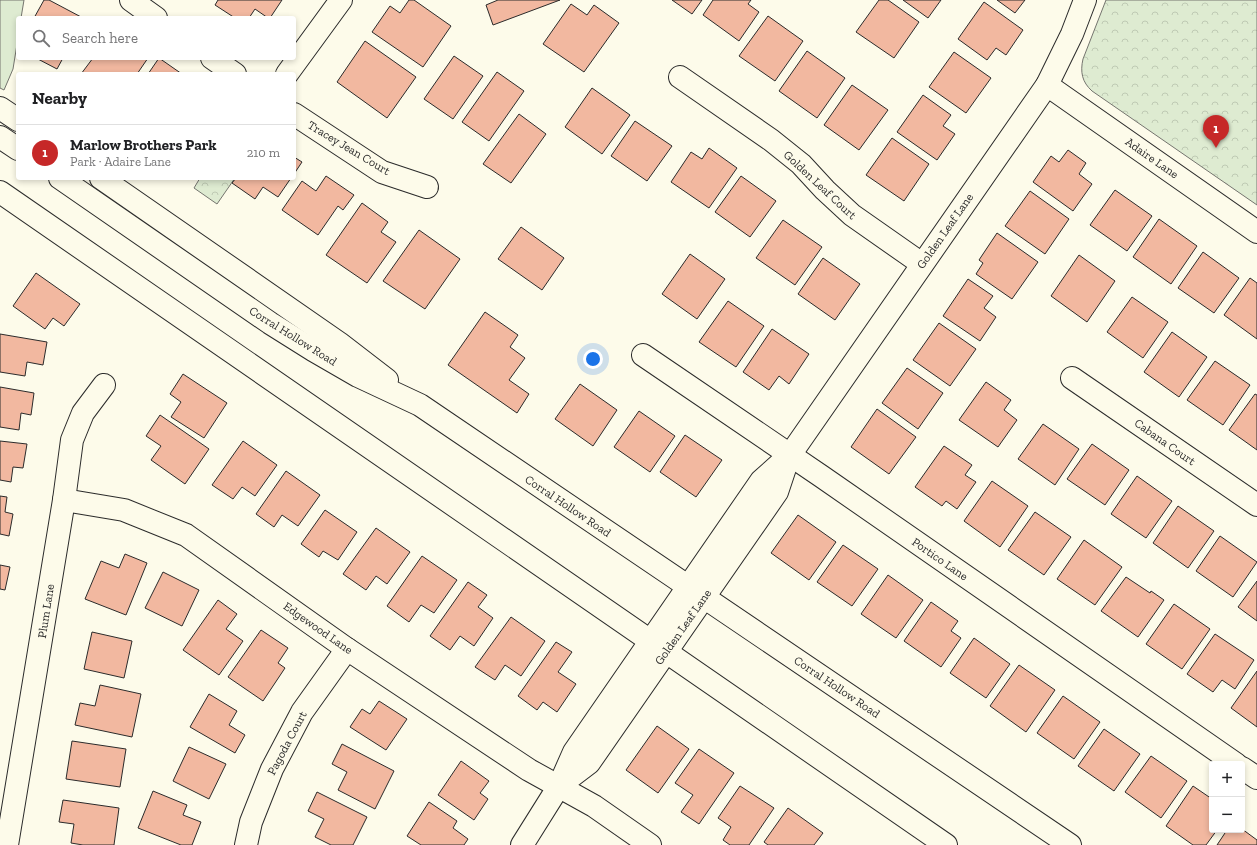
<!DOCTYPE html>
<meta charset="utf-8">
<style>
:root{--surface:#fff;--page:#f2f2f2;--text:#202124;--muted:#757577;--line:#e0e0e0;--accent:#c62828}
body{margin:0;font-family:"Zilla Slab",serif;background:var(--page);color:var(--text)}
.controls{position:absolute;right:12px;bottom:12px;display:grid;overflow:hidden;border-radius:4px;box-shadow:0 2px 6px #0003}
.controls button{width:36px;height:36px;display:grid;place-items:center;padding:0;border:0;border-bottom:1px solid var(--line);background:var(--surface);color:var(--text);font:20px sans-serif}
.you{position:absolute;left:593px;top:359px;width:14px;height:14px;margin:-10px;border:3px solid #fff;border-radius:50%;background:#1a73e8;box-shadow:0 0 0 6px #1a73e833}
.badge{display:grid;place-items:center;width:26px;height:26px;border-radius:50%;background:var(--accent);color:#fff;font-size:13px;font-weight:700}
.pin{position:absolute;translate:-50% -33px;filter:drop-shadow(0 1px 2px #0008)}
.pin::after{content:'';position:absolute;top:21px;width:14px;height:12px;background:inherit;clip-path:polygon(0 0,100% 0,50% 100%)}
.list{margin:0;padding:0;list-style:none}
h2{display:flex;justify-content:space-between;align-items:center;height:52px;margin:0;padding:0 16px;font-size:17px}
h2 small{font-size:13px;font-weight:400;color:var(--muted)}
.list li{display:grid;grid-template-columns:26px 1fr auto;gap:12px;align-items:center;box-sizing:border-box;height:56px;padding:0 16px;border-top:1px solid var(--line)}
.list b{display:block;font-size:15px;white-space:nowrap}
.list p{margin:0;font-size:13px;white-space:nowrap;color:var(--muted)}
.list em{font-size:13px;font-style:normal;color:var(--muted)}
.icon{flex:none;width:22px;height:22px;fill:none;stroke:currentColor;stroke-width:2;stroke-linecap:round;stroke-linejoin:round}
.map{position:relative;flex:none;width:1257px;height:845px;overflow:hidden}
.search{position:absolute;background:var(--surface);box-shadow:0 2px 6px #0003;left:16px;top:16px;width:280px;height:44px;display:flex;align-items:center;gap:10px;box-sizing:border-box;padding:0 14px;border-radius:4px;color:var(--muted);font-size:15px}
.panel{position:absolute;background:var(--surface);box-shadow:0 2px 6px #0003;left:16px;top:72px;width:280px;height:108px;border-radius:4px}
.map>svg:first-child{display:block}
</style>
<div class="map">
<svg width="1257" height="845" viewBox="0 0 1257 845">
<defs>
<pattern id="forest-crowns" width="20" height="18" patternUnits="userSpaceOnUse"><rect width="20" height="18" fill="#deebd1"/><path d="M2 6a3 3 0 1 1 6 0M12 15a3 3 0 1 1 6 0" fill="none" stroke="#bfcab4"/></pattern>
</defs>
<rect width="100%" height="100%" fill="#fdfbea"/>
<polygon fill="#deebd1" stroke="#74746e" points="0,0 24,0 21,18 18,18 18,38 13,69 4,90 0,88"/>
<g fill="url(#forest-crowns)" stroke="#74746e">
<path d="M 1106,0 L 1257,0 L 1257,205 L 1092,91 C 1082,82 1080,72 1083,59 Z"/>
<polygon points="200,178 235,178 217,204 194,188"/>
</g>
<g fill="#f2b8a0" stroke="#2b2b2b">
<polygon points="44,0 49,0 83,18 34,18"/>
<polygon points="218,0 282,0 270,18 268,18 255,9 249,18 235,18 215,5"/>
<polygon points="409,0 414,0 451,26 423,67 372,32 390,6 400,13"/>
<polygon points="498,0 560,0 493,25 486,5"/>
<polygon points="672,0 702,0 692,14"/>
<polygon points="713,0 751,0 748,4 759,12 739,41 703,15"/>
<polygon points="879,0 888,0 919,22 894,58 856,32"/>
<polygon points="903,0 941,0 928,18"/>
<polygon points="997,0 1025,0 1015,13"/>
<polygon points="984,2 1023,30 1006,55 996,48 987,60 958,39"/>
<polygon points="571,4 587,15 594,5 619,23 584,72 543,44"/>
<polygon points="768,16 803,41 775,81 739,56"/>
<polygon points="365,41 416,77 387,118 337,82"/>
<polygon points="807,51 845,78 817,118 779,91"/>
<polygon points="954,52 991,78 966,113 929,87"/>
<polygon points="454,56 483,76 453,119 424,99"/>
<polygon points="36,58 63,58 57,69"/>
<polygon points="93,58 148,58 137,74 81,74"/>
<polygon points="159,58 182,74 148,74"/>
<polygon points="497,72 524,91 489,141 462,122"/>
<polygon points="852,85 888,110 859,150 824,125"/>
<polygon points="592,88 630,115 602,154 565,127"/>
<polygon points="923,95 951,115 943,126 955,134 937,160 897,132"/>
<polygon points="519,114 546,134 511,183 483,164"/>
<polygon points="635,121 672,146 647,181 611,156"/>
<polygon points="892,138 929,164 904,201 866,175"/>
<polygon points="709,148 737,168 709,208 671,182 691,152 702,159"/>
<polygon points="1068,150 1086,163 1079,174 1092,184 1073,211 1033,182 1051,156 1059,162"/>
<polygon points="294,157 302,162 294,174"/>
<polygon points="326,176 354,195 343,210 338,206 318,235 282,210 302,181 316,191"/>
<polygon points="741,176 776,201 750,237 715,212"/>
<polygon points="236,178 291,178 278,197 263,187 255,199 232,183"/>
<polygon points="1115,190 1152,216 1127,251 1090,225"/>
<polygon points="1030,191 1069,219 1045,254 1005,226"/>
<polygon points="362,203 388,222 381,232 396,242 367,283 326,255"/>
<polygon points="1159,219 1197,246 1171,284 1133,257"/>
<polygon points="783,220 822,247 795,285 756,258"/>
<polygon points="521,227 564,258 542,290 498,259"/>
<polygon points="419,230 460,259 425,309 383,281"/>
<polygon points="997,233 1038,262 1012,299 976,274 983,263 979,260"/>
<polygon points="1203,252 1239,278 1214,313 1178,288"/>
<polygon points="690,254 725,279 697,319 662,294"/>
<polygon points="1079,255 1115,281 1087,322 1051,296"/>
<polygon points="823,258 860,284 835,320 798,294"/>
<polygon points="36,273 80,304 64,326 53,318 45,329 13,306"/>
<polygon points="1250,278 1257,283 1257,339 1224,315"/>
<polygon points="968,279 993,296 984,308 996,317 980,341 943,316"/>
<polygon points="1132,297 1168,322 1143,358 1107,332"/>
<polygon points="728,301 764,326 736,367 699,342"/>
<polygon points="485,312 518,335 510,347 525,358 509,380 529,394 517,413 448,365"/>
<polygon points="939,323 976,349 950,386 913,360"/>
<polygon points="772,329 809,354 789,384 779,376 769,390 743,372"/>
<polygon points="1172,332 1207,357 1179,397 1144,372"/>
<polygon points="0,334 47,342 43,365 27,362 25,376 0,372"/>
<polygon points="1215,361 1250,385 1223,425 1187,400"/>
<polygon points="907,368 943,393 918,429 882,403"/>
<polygon points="183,374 227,403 204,438 171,417 181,402 170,394"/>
<polygon points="986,382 1011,400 1004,410 1017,420 998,447 959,420"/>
<polygon points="580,384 617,410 593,446 555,419"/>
<polygon points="0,387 34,393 31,415 21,413 19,430 0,427"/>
<polygon points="1255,394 1257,395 1257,450 1229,430"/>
<polygon points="877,409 916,437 889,474 851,447"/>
<polygon points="639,411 675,436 650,472 614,447"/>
<polygon points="160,415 209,449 185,484 151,460 161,446 146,436"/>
<polygon points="1043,424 1079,449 1055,485 1018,459"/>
<polygon points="685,435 722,460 696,497 660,472"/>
<polygon points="0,441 27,444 23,468 13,467 11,482 0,480"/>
<polygon points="243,441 277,465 255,496 242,487 233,499 212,485"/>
<polygon points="1092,444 1129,470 1105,505 1067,479"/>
<polygon points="944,446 972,465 965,475 976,482 957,509 946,501 942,506 915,487"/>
<polygon points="286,471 320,495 298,526 282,515 274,527 256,514"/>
<polygon points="1137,476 1172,501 1146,538 1111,514"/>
<polygon points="992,481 1028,506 1000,547 964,521"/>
<polygon points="0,496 7,497 5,512 13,514 9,536 0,534"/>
<polygon points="1178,506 1214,531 1188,568 1153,543"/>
<polygon points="325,510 357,532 338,560 323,551 319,557 301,544"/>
<polygon points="1035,512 1071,537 1044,575 1008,550"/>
<polygon points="798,515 836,542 809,580 771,553"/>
<polygon points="376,528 410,552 387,584 376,576 366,590 343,574"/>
<polygon points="1220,536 1257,562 1233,597 1196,571"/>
<polygon points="1084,540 1122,567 1095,605 1057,579"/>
<polygon points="843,545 878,569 852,606 817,582"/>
<polygon points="125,554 147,563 126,615 85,599 101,561 119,568"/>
<polygon points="422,556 457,580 434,613 421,605 409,622 387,606"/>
<polygon points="0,565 10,567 5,590 0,589"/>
<polygon points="163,572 199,590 182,626 145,608"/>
<polygon points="888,575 923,600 896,638 861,614"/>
<polygon points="1126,577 1150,593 1151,591 1164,600 1138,637 1101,611"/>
<polygon points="1257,581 1257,621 1238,607"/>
<polygon points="468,582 487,595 478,607 493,618 474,646 460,636 450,650 430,636"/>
<polygon points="218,600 237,614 226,629 243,641 219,675 183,650"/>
<polygon points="931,602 958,621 951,631 961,638 941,667 904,641"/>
<polygon points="1174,604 1210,629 1182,669 1146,644"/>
<polygon points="511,617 545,641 521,676 505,665 495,680 475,667"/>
<polygon points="261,630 288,648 278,663 285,668 263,701 228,677"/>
<polygon points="92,632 132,641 124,678 84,669"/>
<polygon points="1215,634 1254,660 1235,689 1222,680 1213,692 1187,674"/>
<polygon points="974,638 1010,664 986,698 950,673"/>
<polygon points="556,642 572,652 558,672 576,684 557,712 543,702 537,710 518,696"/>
<polygon points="1019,665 1055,690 1026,732 990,706"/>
<polygon points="1257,671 1257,727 1231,708"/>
<polygon points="100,685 141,694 132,737 75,725 80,703 95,706"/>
<polygon points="209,694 237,711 229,725 245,735 235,753 190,727"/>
<polygon points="1063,696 1100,722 1074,759 1037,733"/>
<polygon points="379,701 407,719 386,750 350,727 362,709 370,714"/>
<polygon points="657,726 689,749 658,793 626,770"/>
<polygon points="1104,729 1140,754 1114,791 1078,766"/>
<polygon points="72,741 126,749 120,787 66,779"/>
<polygon points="342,744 394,771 375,809 338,790 347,772 332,764"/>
<polygon points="189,747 226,764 209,799 173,781"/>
<polygon points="699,749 734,773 699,824 681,812 693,795 675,783"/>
<polygon points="1151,756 1187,781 1161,818 1125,792"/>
<polygon points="461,761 489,781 480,793 488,799 474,820 438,795"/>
<polygon points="740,786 774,808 749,845 730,845 723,840 731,827 718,818"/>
<polygon points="1193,786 1212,799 1212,830 1217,830 1206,845 1193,845 1166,826"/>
<polygon points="153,791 187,805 183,815 201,822 192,845 181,845 138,828"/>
<polygon points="317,792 367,817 353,845 331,845 315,837 324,819 308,811"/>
<polygon points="63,800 119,808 114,845 83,845 71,843 74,824 59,822"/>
<polygon points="429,802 457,821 453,828 468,839 464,845 421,845 407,836"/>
<polygon points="788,808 823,833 814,845 768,845 764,842"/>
<polygon points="1242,829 1257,840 1257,845 1217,845 1227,830"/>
</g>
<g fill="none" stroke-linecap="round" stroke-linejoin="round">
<defs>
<g id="minor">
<polyline points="131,0 156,18"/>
<polyline points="212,58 235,74"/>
<polyline points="287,74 341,0"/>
<polyline points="680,77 771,140 801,164 825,190 852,215 922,264"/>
<polyline points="1047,85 1257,232"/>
<polyline points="294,114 382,172 427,187"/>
<polyline points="643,355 821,476 1236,764"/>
<polyline points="1072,378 1257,505"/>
<polyline points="64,500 124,510 186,535 347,649 529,770 594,806 650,845"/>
<polyline points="1242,768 1257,778"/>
<polyline points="560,785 589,763 777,492 789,456"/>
<polyline points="7,845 64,500 72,440 83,413 104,385"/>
<polyline points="246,845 251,822 272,769 302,712 347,649"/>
<polyline points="522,845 559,786 574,752 761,481 790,455 1047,85 1072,34 1085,0"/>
</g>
<g id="major">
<polyline points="0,108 18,120"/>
<polyline points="0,137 18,149"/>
<polyline points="60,178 270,323 313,350 358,376 420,405 1070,845"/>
<polyline points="101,178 339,343 387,380"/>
<polyline points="0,192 946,845"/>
</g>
</defs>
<use href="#minor" stroke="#2b2b2b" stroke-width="24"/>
<use href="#major" stroke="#2b2b2b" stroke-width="24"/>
<use href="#minor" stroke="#fdfbea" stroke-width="22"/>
<use href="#major" stroke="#fdfbea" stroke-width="22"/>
</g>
<g text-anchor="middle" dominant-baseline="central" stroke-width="3" stroke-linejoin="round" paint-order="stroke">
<g font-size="12" fill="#2b2b2b" stroke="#fdfbea">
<text transform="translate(349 148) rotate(31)">Tracey Jean Court</text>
<text transform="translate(1152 158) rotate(35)">Adaire Lane</text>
<text transform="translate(820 185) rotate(43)">Golden Leaf Court</text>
<text transform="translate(945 231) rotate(-55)">Golden Leaf Lane</text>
<text transform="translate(293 336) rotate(32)">Corral Hollow Road</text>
<text transform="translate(1165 442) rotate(35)">Cabana Court</text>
<text transform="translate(568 506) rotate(34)">Corral Hollow Road</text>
<text transform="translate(940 559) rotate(35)">Portico Lane</text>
<text transform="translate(46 611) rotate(-81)">Plum Lane</text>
<text transform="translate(683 627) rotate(-55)">Golden Leaf Lane</text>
<text transform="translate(318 628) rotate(35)">Edgewood Lane</text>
<text transform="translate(837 687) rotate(34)">Corral Hollow Road</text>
<text transform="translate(287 743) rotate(-62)">Pagoda Court</text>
</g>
</g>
</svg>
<div class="controls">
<button>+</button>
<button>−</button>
</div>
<div class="you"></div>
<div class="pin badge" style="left:1216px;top:148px">1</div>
<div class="search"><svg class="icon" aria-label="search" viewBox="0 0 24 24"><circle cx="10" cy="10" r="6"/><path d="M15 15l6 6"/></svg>Search here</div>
<section class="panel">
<h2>Nearby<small></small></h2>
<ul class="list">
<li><span class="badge">1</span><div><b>Marlow Brothers Park</b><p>Park · Adaire Lane</p></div><em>210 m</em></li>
</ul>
</section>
</div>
